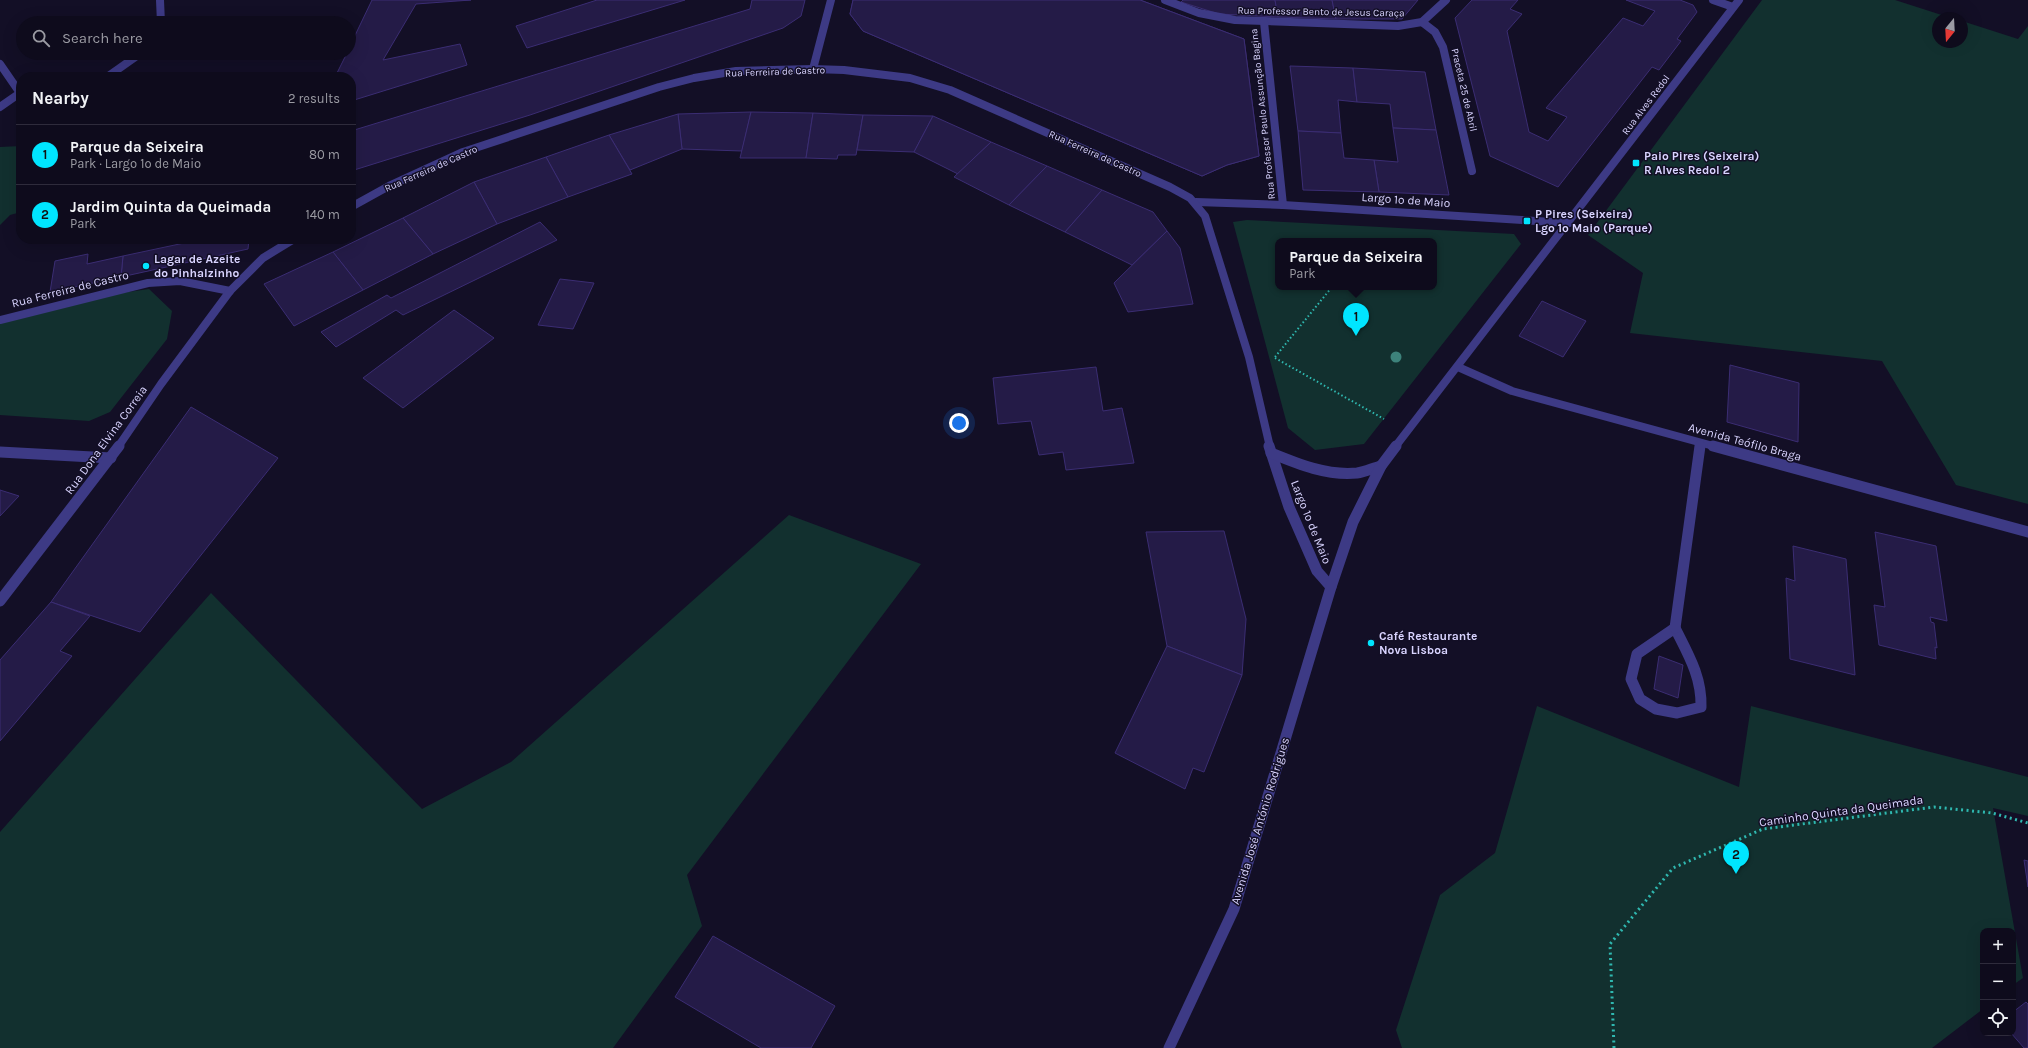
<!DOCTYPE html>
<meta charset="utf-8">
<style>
:root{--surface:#0e0b1c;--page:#171425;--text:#f1f3f6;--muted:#9b9ba3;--line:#2e2b3b;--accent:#00e5ff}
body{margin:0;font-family:Karla,sans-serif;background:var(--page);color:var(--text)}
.controls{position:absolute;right:12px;bottom:12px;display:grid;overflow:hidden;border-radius:8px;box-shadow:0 4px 16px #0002}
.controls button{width:36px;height:36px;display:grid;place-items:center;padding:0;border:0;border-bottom:1px solid var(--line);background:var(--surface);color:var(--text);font:20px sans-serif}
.compass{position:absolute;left:1932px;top:12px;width:36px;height:36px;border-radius:50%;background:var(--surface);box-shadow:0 4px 16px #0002;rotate:198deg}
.you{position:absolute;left:959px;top:423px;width:14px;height:14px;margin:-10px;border:3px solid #fff;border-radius:50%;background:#1a73e8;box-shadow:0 0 0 6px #1a73e833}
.badge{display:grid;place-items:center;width:26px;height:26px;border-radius:50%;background:var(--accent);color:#111;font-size:13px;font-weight:700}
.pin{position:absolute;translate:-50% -33px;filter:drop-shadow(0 1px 2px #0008)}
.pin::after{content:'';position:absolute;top:21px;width:14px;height:12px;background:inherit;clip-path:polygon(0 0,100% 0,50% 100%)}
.popup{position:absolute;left:1275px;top:238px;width:162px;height:52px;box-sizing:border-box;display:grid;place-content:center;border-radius:8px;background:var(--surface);filter:drop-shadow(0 1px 3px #0005);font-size:13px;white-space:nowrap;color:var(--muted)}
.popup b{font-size:15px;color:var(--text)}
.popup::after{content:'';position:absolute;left:50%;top:100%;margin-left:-8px;border:8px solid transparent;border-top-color:var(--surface)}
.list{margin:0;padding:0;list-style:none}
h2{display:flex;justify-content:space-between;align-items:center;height:52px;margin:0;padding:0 16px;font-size:17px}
h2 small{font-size:13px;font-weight:400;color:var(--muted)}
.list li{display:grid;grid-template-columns:26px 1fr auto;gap:12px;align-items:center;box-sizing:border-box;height:60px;padding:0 16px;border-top:1px solid var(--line)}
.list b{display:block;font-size:15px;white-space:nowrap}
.list p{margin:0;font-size:13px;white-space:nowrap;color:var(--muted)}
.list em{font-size:13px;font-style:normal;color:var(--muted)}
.icon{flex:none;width:22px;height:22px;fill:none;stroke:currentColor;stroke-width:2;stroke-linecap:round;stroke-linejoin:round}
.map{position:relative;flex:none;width:2028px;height:1048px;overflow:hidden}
.search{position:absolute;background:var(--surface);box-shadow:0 4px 16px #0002;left:16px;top:16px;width:340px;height:44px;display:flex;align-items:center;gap:10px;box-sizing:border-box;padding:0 14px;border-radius:22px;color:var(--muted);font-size:15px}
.panel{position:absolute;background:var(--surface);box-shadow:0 4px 16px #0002;left:16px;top:72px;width:340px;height:172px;border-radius:16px}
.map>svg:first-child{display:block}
</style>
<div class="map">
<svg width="2028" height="1048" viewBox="0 0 2028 1048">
<rect width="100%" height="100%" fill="#130f26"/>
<g fill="#12302f" fill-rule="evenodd">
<polygon points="1762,0 1895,0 1951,18 1938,18 1938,42 1962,42 1962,21 2018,39 2028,26 2028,504 1956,485 1882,361 1630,333 1643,273 1588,235"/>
<polygon points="21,146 21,212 10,215 0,225 0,147"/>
<path d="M 1247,220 L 1514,234 L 1521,244 L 1364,444 L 1315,450 L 1288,428 L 1233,222 ZM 1278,241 L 1434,241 L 1434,287 L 1278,287 Z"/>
<polygon points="149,289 172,311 167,339 110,412 89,421 0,415 0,322 100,296"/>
<polygon points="789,515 921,564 687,875 702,926 613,1048 0,1048 0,832 211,593 422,809 511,762"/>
<polygon points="1537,706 1739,787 1751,706 2028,777 2028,816 1993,808 2023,978 2013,985 2013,931 1983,931 1983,1009 1932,1048 1402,1048 1396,1030 1440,895 1495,853"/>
</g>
<g fill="#241b47" stroke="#3b2d73">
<polygon points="372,0 471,0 416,4 383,60 460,44 467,65 351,101 351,77 335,77 347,53 349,53 349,48"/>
<polygon points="597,0 685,0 527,48 516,26"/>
<polygon points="752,0 805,0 801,16 783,28 530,115 351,171 351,131 750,9"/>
<polygon points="853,0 908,0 909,19 976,44 970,47 1020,68 1023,65 1065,83 1060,88 1168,134 1163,139 1197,154 1207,143 1210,82 1150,79 1044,35 1054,26 991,0 1140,0 1244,39 1259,156 1227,165 1202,176 863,31 850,14"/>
<polygon points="853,0 1140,0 1244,39 1259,156 1227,165 1202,176 863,31 850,14"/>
<polygon points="1183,0 1275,0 1278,17 1219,14 1181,2"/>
<polygon points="1275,0 1332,0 1336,19 1278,17"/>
<polygon points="1332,0 1418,0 1402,19 1336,19"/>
<polygon points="1472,0 1518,0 1510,9 1522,14 1507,31 1529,132 1548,141 1567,117 1546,108 1623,18 1643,26 1655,11 1626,0 1680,0 1693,5 1697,12 1677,39 1681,41 1659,70 1652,67 1558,187 1490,156 1455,18"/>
<polygon points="1290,66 1353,68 1357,102 1338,100 1341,133 1298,131"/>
<polygon points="1353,68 1425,72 1436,130 1393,128 1390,104 1357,102"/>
<polygon points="751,112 742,151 682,149 678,114"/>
<polygon points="751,112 813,113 806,158 740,158"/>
<polygon points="813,113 863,115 856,155 838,155 837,159 806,158"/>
<polygon points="678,114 682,149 630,170 609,135"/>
<polygon points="863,115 933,116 914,152 857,150"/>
<polygon points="933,116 991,142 958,174 914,152"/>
<polygon points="1393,128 1436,130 1449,195 1379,192 1374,160 1398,162"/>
<polygon points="1298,131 1341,133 1344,158 1374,160 1379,192 1303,190"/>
<polygon points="609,135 632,174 568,197 546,157"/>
<polygon points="991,142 1047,166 1009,205 954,177"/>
<polygon points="546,157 568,197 497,224 474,182"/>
<polygon points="1047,166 1102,190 1065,232 1009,205"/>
<polygon points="474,182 497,224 433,254 403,218"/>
<polygon points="1102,190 1153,212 1167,231 1132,265 1065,232"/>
<polygon points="403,218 433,254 363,290 333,252"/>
<polygon points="540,222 557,240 403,315 396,310 336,347 321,332 387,295 391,298"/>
<polygon points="1167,231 1180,248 1193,304 1128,312 1114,283"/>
<polygon points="203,239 249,239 248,249 121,277 123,256"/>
<polygon points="333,252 363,290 294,326 264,284"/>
<polygon points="88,254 87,264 123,256 121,277 50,292 55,261"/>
<polygon points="560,279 594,283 573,329 538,325"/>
<polygon points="1542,301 1586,321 1563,357 1519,336"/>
<polygon points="454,310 494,338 403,408 363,378"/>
<polygon points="1730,365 1799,383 1798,442 1727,422"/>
<polygon points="1096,367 1103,411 1122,408 1134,463 1066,470 1063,452 1039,455 1031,421 998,424 993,378"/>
<polygon points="191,407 278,458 140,632 51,602"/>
<polygon points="0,490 19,496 0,516"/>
<polygon points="1224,531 1246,619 1242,675 1167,646 1146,532"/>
<polygon points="1875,532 1936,546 1947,621 1930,617 1931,622 1934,623 1937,648 1935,647 1936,659 1879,645 1874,605 1885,607"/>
<polygon points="1793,546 1846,559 1855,675 1790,659 1786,578 1795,581"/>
<polygon points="51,602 90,616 60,651 72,656 0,741 0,660"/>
<polygon points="1167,646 1242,675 1204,772 1193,768 1185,789 1115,753"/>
<polygon points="1659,656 1683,665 1678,698 1654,689"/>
<polygon points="2024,860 2028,861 2028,887"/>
<polygon points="713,936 835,1006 811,1048 761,1048 675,997"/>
<polygon points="2026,1002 2028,1004 2028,1048 2024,1048 2011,1033 2013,1033 2013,1012"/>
</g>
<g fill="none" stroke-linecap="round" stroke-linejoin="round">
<g stroke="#2fb8b0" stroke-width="2" stroke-dasharray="1.5 2.5" stroke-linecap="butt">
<polyline points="1275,357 1332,287"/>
<polyline points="1275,358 1384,419"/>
</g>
<polyline stroke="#2fb8b0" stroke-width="3" stroke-dasharray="2 3.5" stroke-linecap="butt" points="1614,1048 1610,944 1673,868 1763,829 1934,807 1992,813 2028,823"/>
<g stroke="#3d3a85" stroke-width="8">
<polyline points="160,0 161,23"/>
<polyline points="1165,0 1199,13 1235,20 1398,26 1422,22 1446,0"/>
<polyline points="1713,0 1733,7"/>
<polyline points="1264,22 1283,205"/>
<polyline points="1422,22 1435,32 1443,47 1472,171"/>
<polyline points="0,64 20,93 0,107"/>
<polyline points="813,69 831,0"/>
<polyline points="107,77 141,53"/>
<polyline points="1196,202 1283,205 1569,223"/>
<polyline points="351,207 389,186 463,152 659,87 694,78 736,71 813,69 844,70 910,78 950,90 1170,187 1190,198 1205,216 1249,357 1270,447"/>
<polyline points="0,320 148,283 180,281 230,291"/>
<polyline points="1458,367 1512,391 1717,447"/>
<polyline points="118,447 161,384 230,291 263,258 294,239"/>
<polyline points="1395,447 1739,0"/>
<polyline points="1699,447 1700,443"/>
</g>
<g stroke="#3d3a85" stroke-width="11">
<polyline points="1269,446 1289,507 1317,571 1331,587"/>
<polyline points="1713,446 2028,532"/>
<polyline points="0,452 111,458"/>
<path d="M 1271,453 C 1298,464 1327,476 1357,473 C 1365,472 1373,468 1381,466"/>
<polyline points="0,601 119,446"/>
<path d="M 1675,628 C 1688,654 1702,677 1701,707 L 1677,713 L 1656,709 L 1640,699 L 1631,679 L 1637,654 Z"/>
<polyline points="1675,628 1700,446"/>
<polyline points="1169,1048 1234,909 1331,587 1353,522 1381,466 1396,446"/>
</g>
</g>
<circle fill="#3d827b" cx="1396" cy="357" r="5.5"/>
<g fill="#00e5ff" stroke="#130f26" stroke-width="1.5">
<rect x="1632" y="159" width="8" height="8" rx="2"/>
<rect x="1523" y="217" width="8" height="8" rx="2"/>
<circle cx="146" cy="266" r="4"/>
<circle cx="1371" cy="643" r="4"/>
</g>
<g text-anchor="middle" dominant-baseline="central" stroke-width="3" stroke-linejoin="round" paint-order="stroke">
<g font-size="10" fill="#d9d4ff" stroke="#130f26">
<text transform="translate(1321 12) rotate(1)">Rua Professor Bento de Jesus Caraça</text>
<text transform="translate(775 72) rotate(-2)">Rua Ferreira de Castro</text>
<text transform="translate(1464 90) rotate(77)">Praceta 25 de Abril</text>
<text transform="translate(1646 105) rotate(-53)">Rua Alves Redol</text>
<text transform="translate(1263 114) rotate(-96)">Rua Professor Paulo Assunção Bagina</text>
<text transform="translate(1095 154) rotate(24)">Rua Ferreira de Castro</text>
<text transform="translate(431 169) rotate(-24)">Rua Ferreira de Castro</text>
</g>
<g font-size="12" font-weight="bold" fill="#d9d4ff" stroke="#130f26" text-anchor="start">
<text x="1644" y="156">Paio Pires (Seixeira)<tspan x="1644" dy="14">R Alves Redol 2</tspan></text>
<text x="1535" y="214">P Pires (Seixeira)<tspan x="1535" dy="14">Lgo 1º Maio (Parque)</tspan></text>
<text x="154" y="259">Lagar de Azeite<tspan x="154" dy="14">do Pinhalzinho</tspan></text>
<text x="1379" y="636">Café Restaurante<tspan x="1379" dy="14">Nova Lisboa</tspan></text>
</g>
<g font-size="12" fill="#d9d4ff" stroke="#130f26">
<text transform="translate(1406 200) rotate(4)">Largo 1º de Maio</text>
<text transform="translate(70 289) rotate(-14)">Rua Ferreira de Castro</text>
<text transform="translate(106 440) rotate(-54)">Rua Dona Elvina Correia</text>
<text transform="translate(1745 442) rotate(15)">Avenida Teófilo Braga</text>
<text transform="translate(1311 522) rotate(68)">Largo 1º de Maio</text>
<text transform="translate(1841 811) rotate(-8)">Caminho Quinta da Queimada</text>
<text transform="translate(1260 821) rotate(-73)">Avenida José António Rodrigues</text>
</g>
</g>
</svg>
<div class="controls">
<button>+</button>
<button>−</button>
<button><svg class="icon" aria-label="locate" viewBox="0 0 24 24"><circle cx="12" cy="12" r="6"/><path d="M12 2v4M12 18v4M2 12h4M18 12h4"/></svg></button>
</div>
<svg class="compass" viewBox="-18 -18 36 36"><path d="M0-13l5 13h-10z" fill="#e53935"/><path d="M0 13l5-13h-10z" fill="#9b9ba3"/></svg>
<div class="you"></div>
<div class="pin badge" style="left:1356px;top:336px">1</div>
<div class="popup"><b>Parque da Seixeira</b>Park</div>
<div class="pin badge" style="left:1736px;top:874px">2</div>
<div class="search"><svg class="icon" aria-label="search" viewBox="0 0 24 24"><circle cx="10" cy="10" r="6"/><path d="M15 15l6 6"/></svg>Search here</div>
<section class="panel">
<h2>Nearby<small>2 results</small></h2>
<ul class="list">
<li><span class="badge">1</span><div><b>Parque da Seixeira</b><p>Park · Largo 1º de Maio</p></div><em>80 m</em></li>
<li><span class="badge">2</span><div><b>Jardim Quinta da Queimada</b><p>Park</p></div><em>140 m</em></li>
</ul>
</section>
</div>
